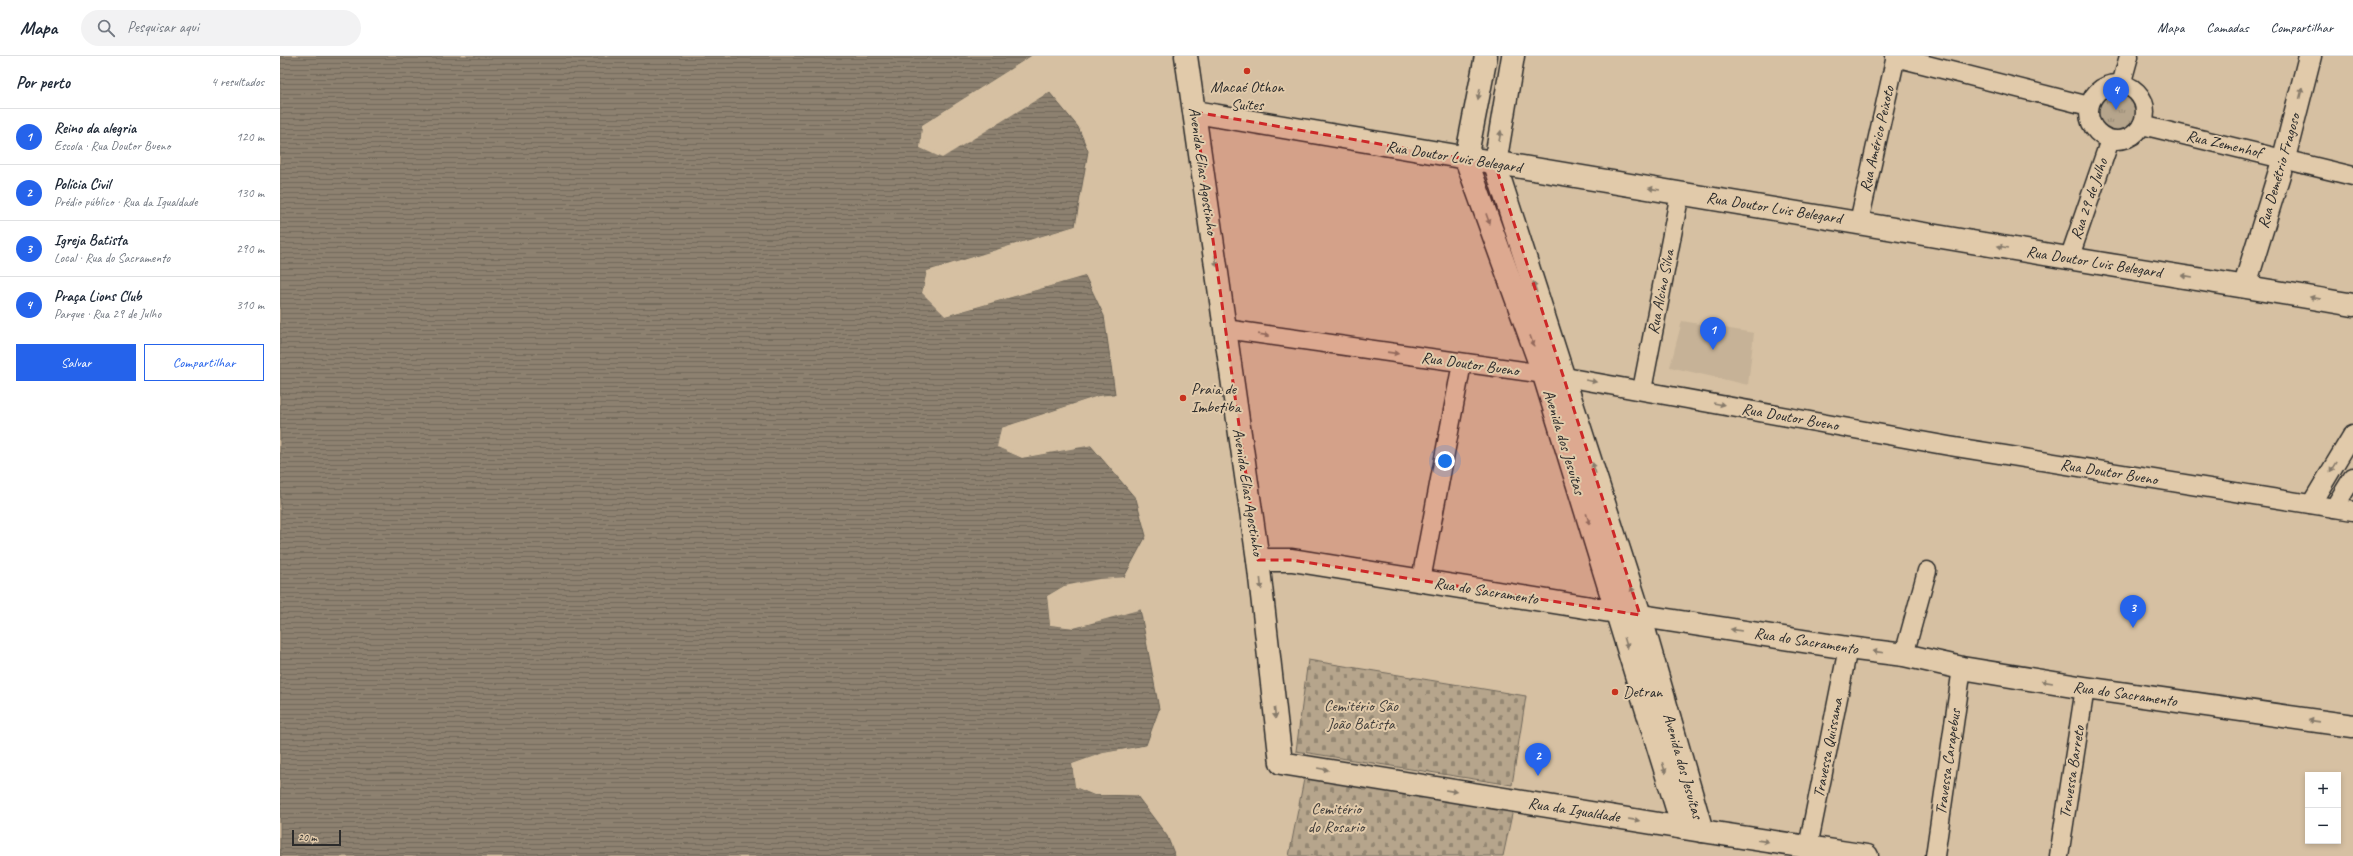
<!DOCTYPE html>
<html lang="pt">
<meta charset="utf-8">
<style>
:root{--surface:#fff;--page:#f2f2f3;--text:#1f2937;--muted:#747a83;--line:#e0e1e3;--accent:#2563eb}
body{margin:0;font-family:Caveat,sans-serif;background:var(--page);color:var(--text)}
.controls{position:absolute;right:12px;bottom:12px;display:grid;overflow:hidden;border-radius:0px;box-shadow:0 2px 6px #0003}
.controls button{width:36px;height:36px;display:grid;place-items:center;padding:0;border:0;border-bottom:1px solid var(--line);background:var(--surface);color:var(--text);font:20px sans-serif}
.scale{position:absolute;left:12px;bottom:10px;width:49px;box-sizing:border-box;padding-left:4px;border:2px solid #2b2b2b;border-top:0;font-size:11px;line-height:14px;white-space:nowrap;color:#2b2b2b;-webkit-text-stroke:3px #e1caaa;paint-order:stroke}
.you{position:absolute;left:1165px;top:405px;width:14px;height:14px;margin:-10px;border:3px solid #fff;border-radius:50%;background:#1a73e8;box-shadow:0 0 0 6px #1a73e833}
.badge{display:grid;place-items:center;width:26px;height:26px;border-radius:50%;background:var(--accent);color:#fff;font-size:13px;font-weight:700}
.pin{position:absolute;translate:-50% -33px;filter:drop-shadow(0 1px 2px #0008)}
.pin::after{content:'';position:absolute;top:21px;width:14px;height:12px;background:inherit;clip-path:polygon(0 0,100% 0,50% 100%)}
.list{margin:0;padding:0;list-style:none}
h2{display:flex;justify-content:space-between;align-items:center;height:52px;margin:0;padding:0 16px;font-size:17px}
h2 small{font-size:13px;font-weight:400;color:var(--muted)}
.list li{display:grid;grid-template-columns:26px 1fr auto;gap:12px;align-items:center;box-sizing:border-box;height:56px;padding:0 16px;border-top:1px solid var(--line)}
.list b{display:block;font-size:15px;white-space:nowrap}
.list p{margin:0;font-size:13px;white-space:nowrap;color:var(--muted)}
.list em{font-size:13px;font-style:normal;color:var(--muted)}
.actions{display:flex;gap:8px;padding:12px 16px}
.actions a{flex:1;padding:9px 0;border:1px solid var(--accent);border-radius:0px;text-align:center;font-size:14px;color:var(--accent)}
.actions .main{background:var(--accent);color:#fff}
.icon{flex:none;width:22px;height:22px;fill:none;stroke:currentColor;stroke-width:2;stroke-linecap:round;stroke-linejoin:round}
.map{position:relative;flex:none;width:2073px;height:800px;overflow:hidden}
header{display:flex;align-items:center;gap:24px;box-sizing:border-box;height:56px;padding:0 20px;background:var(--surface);border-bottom:1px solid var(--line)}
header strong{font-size:19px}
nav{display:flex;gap:22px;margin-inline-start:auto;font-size:14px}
.search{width:280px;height:36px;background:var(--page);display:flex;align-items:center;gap:10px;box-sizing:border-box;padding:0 14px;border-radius:22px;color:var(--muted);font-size:15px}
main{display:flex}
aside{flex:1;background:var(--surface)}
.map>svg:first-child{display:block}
</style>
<header>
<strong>Mapa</strong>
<div class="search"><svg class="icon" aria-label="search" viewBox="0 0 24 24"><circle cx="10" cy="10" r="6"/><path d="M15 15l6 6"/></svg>Pesquisar aqui</div>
<nav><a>Mapa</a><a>Camadas</a><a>Compartilhar</a></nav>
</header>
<main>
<aside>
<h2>Por perto<small>4 resultados</small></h2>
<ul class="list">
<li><span class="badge">1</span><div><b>Reino da alegria</b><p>Escola · Rua Doutor Bueno</p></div><em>120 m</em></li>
<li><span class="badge">2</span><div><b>Polícia Civil</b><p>Prédio público · Rua da Igualdade</p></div><em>130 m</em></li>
<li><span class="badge">3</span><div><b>Igreja Batista</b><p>Local · Rua do Sacramento</p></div><em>290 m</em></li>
<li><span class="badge">4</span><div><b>Praça Lions Club</b><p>Parque · Rua 29 de Julho</p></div><em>310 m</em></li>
</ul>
<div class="actions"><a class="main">Salvar</a><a>Compartilhar</a></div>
</aside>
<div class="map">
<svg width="2073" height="800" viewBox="0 0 2073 800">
<defs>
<pattern id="cemetery-stones" width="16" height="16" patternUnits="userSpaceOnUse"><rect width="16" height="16" fill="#b6a58c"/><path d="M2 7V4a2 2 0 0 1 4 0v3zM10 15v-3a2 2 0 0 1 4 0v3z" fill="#948773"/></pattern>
<pattern id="park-tufts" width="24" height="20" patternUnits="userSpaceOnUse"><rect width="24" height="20" fill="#b6a58c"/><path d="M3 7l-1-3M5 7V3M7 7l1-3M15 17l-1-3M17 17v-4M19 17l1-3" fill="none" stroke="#948773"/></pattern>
<pattern id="water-rules" width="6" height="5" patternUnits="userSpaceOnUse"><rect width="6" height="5" fill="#8d8170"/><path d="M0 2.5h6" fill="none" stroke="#736a5c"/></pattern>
</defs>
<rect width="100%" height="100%" fill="#d6c0a2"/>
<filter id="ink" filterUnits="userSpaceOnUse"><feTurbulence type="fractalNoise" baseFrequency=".025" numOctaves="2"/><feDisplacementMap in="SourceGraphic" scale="8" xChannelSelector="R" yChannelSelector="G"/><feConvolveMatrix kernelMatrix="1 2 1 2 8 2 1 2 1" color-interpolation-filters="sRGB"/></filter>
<g filter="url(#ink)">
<polygon fill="#c6b297" points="1402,265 1474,277 1468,329 1390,311"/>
<g fill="url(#cemetery-stones)" stroke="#70685c">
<polygon points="1028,604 1246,640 1232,729 1016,695"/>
<polygon points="1025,718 1234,749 1223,800 1009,800"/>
</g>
<circle fill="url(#park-tufts)" stroke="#70685c" cx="1836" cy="56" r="24"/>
<polygon fill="url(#water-rules)" stroke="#665f54" points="0,0 751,0 642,69 640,92 662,101 769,36 798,71 808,95 795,170 647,215 642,237 665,260 805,220 824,260 835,338 818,340 721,372 718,391 742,402 810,389 856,443 866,480 844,521 784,530 767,540 770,569 794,572 860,553 879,653 866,689 824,697 792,708 795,731 814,739 857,740 887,780 895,800 0,800"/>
<g fill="#d6c0a2">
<polygon points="751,0 752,2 644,70 642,91 662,99 768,34 771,35 662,102 640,92 642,69"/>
<polygon points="795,170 797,170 795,171 649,217 644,236 665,258 754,231 806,218 805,220 665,260 642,237 647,215"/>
<polygon points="837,338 818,342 723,373 720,390 743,400 810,387 813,389 742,402 717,391 721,372 818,340"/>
<polygon points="846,521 844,523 785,531 769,541 771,567 794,570 859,551 862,553 794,572 770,569 767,540 784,530 819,523"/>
<polygon points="869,689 794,709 797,730 814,737 859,739 814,739 795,731 792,708 823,697"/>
</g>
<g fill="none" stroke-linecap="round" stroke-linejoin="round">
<defs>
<g id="minor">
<polyline points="1615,1 1809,50"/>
<circle cx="1837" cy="56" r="28"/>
<polyline points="1841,29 1849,0"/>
<polyline points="1862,69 2073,120"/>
<polyline points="1579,166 1616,0"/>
<polyline points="1789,203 1830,84"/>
<polyline points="945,273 1285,321 1669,390 2073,455"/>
<polyline points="1362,334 1400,137"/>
<polyline points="2031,448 2073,378"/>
<polyline points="2054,452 2073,421"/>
<polyline points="1141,524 1182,307"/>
<polyline points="1624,599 1647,515"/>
<polyline points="1528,791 1568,592"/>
<polyline points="1655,800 1682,612"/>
<polyline points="1779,800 1805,632"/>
</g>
<g id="tertiary">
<polyline points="906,0 978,504 1001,707 1422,775 1587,800"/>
<polyline points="1206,0 1186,103 1264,319 1403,772"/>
<polyline points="1233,0 1215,108 1360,559 1422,775"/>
<path d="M 915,56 C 1206,105 1497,155 1788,202 C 1883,218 1978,232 2073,249"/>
<polyline points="1965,229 2004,102 2030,0"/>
<polyline points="978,504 1012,504 1336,556 1568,592 1624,599 1682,612 1805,632 2073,670"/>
</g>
</defs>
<use href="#minor" stroke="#2b2b2b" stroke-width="21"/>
<use href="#tertiary" stroke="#2b2b2b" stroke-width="25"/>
<use href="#minor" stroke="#e1caaa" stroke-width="18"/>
<use href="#tertiary" stroke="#e1caaa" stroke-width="22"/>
</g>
<defs><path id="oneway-solid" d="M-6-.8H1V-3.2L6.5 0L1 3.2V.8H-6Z"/></defs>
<g fill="#867a6a">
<use href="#oneway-solid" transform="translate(2021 37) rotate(-76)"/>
<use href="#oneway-solid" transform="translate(1199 38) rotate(101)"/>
<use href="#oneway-solid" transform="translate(1220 80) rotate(-80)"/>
<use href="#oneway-solid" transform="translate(1374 133) rotate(-171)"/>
<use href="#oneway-solid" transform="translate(1208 163) rotate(70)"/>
<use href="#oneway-solid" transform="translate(1723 191) rotate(-170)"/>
<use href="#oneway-solid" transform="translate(936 205) rotate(82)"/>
<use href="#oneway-solid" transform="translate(1907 220) rotate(-171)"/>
<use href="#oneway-solid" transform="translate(1255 231) rotate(-108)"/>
<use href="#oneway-solid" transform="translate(2035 242) rotate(-169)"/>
<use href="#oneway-solid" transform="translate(984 279) rotate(8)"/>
<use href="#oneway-solid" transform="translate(1252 285) rotate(70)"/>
<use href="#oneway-solid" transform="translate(1113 297) rotate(8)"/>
<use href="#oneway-solid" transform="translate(1311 325) rotate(10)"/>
<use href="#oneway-solid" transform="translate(1439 348) rotate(10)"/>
<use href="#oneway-solid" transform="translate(2053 411) rotate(121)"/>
<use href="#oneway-solid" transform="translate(1314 412) rotate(-108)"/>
<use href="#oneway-solid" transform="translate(1308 463) rotate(73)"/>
<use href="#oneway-solid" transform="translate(981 528) rotate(84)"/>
<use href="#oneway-solid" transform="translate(1353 536) rotate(-108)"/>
<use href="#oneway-solid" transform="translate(1456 574) rotate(-171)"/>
<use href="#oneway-solid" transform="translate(1346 587) rotate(73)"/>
<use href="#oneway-solid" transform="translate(1598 596) rotate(-173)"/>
<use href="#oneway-solid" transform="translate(1767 626) rotate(-171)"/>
<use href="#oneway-solid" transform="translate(995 657) rotate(84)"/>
<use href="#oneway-solid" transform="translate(2034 665) rotate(-172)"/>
<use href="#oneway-solid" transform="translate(1384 712) rotate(73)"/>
<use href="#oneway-solid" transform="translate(1043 713) rotate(10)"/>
<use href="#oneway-solid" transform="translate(1171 735) rotate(9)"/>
<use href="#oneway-solid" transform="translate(1354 764) rotate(9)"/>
<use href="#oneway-solid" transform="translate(1483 785) rotate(8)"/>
</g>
</g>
<path fill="#cd2828" fill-opacity="0.2" stroke="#cd2828" stroke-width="3" stroke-dasharray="8 5" stroke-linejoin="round" d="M 915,56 L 1215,108 L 1360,559 L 1012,504 L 978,504 Z"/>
<g fill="#c8321e" stroke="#e1caaa" stroke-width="1.5">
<circle cx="967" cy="15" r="4"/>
<circle cx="903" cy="342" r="4"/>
<circle cx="1335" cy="636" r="4"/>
</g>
<g text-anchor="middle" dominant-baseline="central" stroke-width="4" stroke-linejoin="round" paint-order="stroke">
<g font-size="16" fill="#2b2b2b" stroke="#e1caaa" text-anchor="start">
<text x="967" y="31" text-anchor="middle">Macaé Othon<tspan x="967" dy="18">Suítes</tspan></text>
<text x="911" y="333">Praia de<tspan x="911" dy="18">Imbetiba</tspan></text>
<text x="1343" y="636">Detran</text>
</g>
<g font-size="16" fill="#2b2b2b" stroke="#e1caaa">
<text transform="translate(1597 83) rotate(-77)">Rua Américo Peixoto</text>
<text transform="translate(1944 88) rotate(13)">Rua Zemenhof</text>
<text transform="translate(1174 101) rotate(9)">Rua Doutor Luis Belegard</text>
<text transform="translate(923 115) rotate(82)">Avenida Elias Agostinho</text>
<text transform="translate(1999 115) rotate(-74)">Rua Demétrio Fragoso</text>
<text transform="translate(1809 143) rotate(-71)">Rua 29 de Julho</text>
<text transform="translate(1494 152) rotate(9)">Rua Doutor Luis Belegard</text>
<text transform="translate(1814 206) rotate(9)">Rua Doutor Luis Belegard</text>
<text transform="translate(1381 236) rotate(-79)">Rua Alcino Silva</text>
<text transform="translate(1190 308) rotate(8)">Rua Doutor Bueno</text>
<text transform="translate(1510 361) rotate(10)">Rua Doutor Bueno</text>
<text transform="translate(1284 386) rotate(73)">Avenida dos Jesuítas</text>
<text transform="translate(1829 416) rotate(9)">Rua Doutor Bueno</text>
<text transform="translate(968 436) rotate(81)">Avenida Elias Agostinho</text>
<text transform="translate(1206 535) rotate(9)">Rua do Sacramento</text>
<text transform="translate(1526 585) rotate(9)">Rua do Sacramento</text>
<text transform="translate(1845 638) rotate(8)">Rua do Sacramento</text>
<text transform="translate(1548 692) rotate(-79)">Travessa Quissama</text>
<text transform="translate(1668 706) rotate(-82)">Travessa Carapebus</text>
<text transform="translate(1403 710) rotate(74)">Avenida dos Jesuítas</text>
<text transform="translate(1792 716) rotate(-81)">Travessa Barreto</text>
<text transform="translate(1294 754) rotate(9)">Rua da Igualdade</text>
</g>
<g font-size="16" fill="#403d3a" stroke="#e1caaa">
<text x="1081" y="650">Cemitério São<tspan x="1081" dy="18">João Batista</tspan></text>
<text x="1056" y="753">Cemitério<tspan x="1056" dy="18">do Rosario</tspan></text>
</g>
</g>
</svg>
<div class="controls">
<button>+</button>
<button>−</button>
</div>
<div class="scale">20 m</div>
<div class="you"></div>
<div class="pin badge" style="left:1433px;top:294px">1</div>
<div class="pin badge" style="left:1258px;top:720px">2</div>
<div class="pin badge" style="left:1853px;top:572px">3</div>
<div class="pin badge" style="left:1836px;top:54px">4</div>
</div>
</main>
